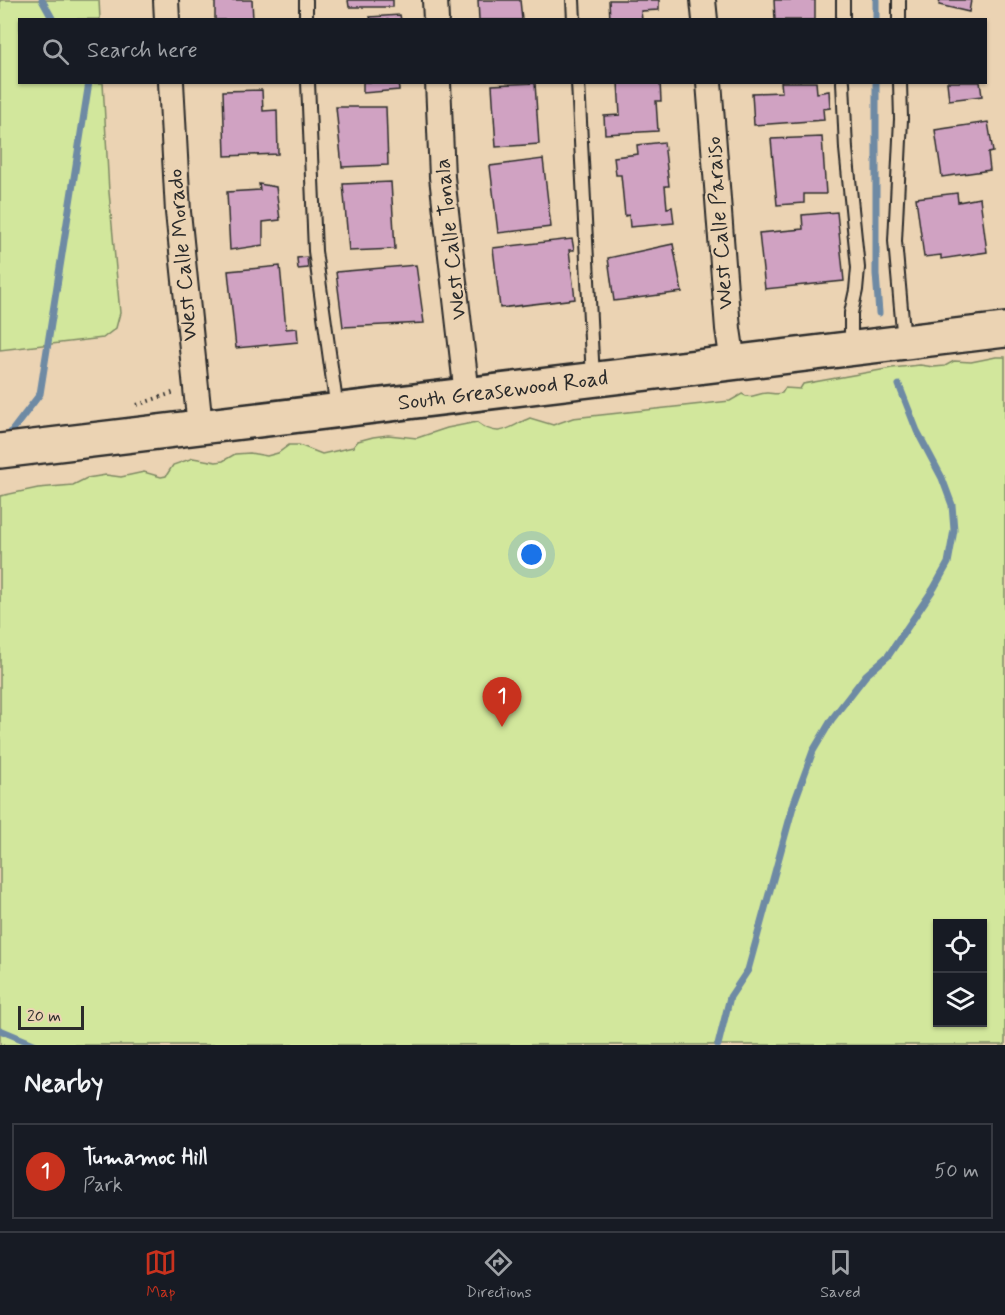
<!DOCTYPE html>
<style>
:root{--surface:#171b24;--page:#20242c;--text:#f1f3f6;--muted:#9ea1a6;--line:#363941;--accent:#c8321e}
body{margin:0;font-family:Mynerve,sans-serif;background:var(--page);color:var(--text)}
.controls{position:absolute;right:18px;bottom:18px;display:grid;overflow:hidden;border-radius:0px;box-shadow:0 2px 4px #0004}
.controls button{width:54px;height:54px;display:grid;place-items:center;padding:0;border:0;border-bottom:2px solid var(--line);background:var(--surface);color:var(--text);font:30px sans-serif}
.scale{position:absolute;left:18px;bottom:15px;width:66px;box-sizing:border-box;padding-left:6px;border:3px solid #2b2b2b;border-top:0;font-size:16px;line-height:21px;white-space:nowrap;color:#2b2b2b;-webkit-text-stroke:4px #ebd3b3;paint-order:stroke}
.you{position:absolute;left:532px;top:555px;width:21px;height:21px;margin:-15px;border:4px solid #fff;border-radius:50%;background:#1a73e8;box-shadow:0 0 0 9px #1a73e833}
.badge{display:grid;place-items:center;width:39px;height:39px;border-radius:50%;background:var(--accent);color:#fff;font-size:20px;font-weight:700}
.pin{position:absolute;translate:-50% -50px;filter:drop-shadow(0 2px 3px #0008)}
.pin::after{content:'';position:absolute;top:32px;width:21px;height:18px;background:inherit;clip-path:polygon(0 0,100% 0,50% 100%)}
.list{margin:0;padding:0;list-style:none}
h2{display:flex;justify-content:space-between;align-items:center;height:78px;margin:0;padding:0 24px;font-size:26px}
h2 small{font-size:20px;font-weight:400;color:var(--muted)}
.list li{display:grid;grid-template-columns:39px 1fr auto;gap:18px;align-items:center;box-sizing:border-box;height:96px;margin:0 12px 12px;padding:0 12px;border:2px solid var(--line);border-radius:0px}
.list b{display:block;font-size:22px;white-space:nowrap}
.list p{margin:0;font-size:20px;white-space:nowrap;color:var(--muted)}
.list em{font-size:20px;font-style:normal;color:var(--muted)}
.icon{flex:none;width:33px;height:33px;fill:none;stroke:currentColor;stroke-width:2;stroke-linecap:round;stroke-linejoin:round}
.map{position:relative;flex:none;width:1005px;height:1045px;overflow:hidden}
.search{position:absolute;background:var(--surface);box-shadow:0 2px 4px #0004;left:18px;right:18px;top:18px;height:66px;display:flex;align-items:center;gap:15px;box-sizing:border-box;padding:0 21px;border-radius:0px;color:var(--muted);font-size:22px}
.sheet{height:186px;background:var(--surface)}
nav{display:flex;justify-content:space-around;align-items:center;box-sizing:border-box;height:84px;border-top:2px solid var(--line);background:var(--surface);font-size:16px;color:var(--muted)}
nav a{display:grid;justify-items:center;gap:3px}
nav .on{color:var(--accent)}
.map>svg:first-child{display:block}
</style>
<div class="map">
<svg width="1005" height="1045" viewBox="0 0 1005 1045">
<rect width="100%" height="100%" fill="#ebd3b3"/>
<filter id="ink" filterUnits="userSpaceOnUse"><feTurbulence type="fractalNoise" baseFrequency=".0167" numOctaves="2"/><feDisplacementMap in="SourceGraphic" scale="12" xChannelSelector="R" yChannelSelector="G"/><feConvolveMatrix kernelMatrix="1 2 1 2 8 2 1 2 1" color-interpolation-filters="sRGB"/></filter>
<g filter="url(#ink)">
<g fill="#d2e79c" stroke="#7e8964" stroke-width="1.5" fill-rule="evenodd">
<polygon points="0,0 99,0 100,19 20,20 20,82 103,83 109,192 120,313 116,328 103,338 0,350"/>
<path d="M 996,357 L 1005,357 L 1005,1045 L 0,1045 L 0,496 L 38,488 L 73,485 L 87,478 L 106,475 L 121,477 L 144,472 L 161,477 L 166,476 L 173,465 L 193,458 L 216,462 L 223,461 L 235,454 L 250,453 L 267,456 L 278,453 L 289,445 L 299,445 L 322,454 L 353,447 L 358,441 L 373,437 L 388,435 L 417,438 L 447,428 L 477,422 C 500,440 508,427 530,418 L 553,425 L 573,418 L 730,401 L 742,394 C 752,400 756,393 767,393 C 773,393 775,395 782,393 L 785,388 L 800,389 L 803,384 L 892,368 L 920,365 L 934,367 L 945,366 L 954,361 L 971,362 ZM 938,924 L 982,924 L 982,1022 L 938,1022 Z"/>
</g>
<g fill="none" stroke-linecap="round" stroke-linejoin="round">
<g stroke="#6e8aa4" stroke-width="7">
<polyline points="42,0 53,20"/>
<polyline points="876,20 876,0"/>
<polyline points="876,82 876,274 879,313"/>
<polyline points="5,440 40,394 89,82"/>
<polyline points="0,1030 36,1045"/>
<polyline points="718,1045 730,997 748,970 794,803 813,751 832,719 866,675 888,656 934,588 948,563 954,530 952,505 942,478 917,431 899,385"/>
</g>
</g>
<g fill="#d0a2c2" stroke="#2b2b2b" stroke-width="1.5">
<polygon points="215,0 252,0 253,20 215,20"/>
<polygon points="348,0 393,0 393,7 349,7"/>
<polygon points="478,0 520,0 522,20 479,20"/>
<polygon points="609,0 659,0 659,10 641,11 642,20 610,20"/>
<polygon points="774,0 815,0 815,20 775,20"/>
<polygon points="940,0 971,0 969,12 939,5"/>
<polygon points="400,15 401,20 371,20 370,17"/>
<polygon points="363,82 398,82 399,90 363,93"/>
<polygon points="618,82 660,82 661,101 656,101 658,131 605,134 604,116 620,115"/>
<polygon points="781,82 816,82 817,93 829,91 830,108 823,109 824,120 754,125 752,93 782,92"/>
<polygon points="947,82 980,82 982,96 949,100"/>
<polygon points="535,83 539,144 496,147 492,85"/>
<polygon points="262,90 263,111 277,110 278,154 225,156 223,91"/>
<polygon points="336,107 386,107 388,165 342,167"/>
<polygon points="988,122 993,152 988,153 990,170 942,177 935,130"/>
<polygon points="822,137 826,194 804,194 804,203 777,205 771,139"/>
<polygon points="664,142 669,186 665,186 667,208 672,207 674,223 630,227 629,215 625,216 621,175 616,175 614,157 638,154 637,145"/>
<polygon points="543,159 551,227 498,233 490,166"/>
<polygon points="391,182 395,249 349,251 343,184"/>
<polygon points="259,184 276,187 280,220 263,222 263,245 230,250 227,192 260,190"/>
<polygon points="957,193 958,202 980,198 987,252 941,259 941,255 924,257 916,198"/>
<polygon points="837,212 844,281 765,289 759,233 803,229 802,215"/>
<polygon points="572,239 574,250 569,250 575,299 500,308 493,248"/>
<polygon points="673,244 682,292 614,301 608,258"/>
<polygon points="307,257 308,268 298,269 297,258"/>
<polygon points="416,265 424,323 343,327 336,272"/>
<polygon points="280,266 286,329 297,328 298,342 236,348 228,271"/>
</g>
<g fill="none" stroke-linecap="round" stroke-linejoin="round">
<defs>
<g id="lane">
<polyline points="306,0 306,20"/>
<polyline points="573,0 574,20"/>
<polyline points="843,0 843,20"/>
<polyline points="899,0 899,20"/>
<polyline points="308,82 315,251 337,410"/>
<polyline points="578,82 593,379"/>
<polyline points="843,82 846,149 858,268 856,290 851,313 851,347"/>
<polyline points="900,82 901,119 895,241 904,342"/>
</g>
<g id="street">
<polyline points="166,0 167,20"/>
<polyline points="435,0 436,20"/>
<polyline points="703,0 705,20"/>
<polyline points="171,82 178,212 200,427"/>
<polyline points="438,82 442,177 467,395"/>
<polyline points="709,82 728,329 733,363"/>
</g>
<polyline id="secondary" points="0,451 1005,330"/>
</defs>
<use href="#lane" stroke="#2b2b2b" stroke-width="16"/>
<use href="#street" stroke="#2b2b2b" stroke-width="28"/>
<use href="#secondary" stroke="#2b2b2b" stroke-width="38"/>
<polyline stroke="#2b2b2b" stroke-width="4" stroke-dasharray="1.5 4.5" stroke-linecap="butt" points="137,405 175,392"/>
<use href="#lane" stroke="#ebd3b3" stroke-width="12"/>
<use href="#street" stroke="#ebd3b3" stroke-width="24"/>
<use href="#secondary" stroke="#ebd3b3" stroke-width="33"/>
</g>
</g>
<g text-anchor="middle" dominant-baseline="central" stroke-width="4.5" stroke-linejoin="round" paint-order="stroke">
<g font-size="22" fill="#2b2b2b" stroke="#ebd3b3">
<text transform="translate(720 223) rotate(-94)">West Calle Paraiso</text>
<text transform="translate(451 239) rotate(-96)">West Calle Tonala</text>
<text transform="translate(183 255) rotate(-95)">West Calle Morado</text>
<text transform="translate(503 391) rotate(-7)">South Greasewood Road</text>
</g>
</g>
</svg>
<div class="controls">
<button><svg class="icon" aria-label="locate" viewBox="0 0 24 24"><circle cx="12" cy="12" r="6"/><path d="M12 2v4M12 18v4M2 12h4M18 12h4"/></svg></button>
<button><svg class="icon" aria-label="layers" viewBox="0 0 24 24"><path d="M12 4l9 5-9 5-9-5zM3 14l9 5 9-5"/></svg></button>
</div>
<div class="scale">20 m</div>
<div class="you"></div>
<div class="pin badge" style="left:502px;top:727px">1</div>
<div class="search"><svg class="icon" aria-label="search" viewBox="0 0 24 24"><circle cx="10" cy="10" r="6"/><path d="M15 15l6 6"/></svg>Search here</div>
</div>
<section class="sheet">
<h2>Nearby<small></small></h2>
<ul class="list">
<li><span class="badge">1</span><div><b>Tumamoc Hill</b><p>Park</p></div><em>50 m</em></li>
</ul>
</section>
<nav>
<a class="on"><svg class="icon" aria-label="map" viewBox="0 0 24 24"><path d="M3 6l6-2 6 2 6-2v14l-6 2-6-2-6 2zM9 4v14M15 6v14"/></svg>Map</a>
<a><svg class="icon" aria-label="directions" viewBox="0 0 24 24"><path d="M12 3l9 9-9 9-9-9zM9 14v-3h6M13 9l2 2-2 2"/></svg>Directions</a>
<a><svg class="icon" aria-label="saved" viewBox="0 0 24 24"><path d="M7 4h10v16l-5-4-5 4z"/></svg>Saved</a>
</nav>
